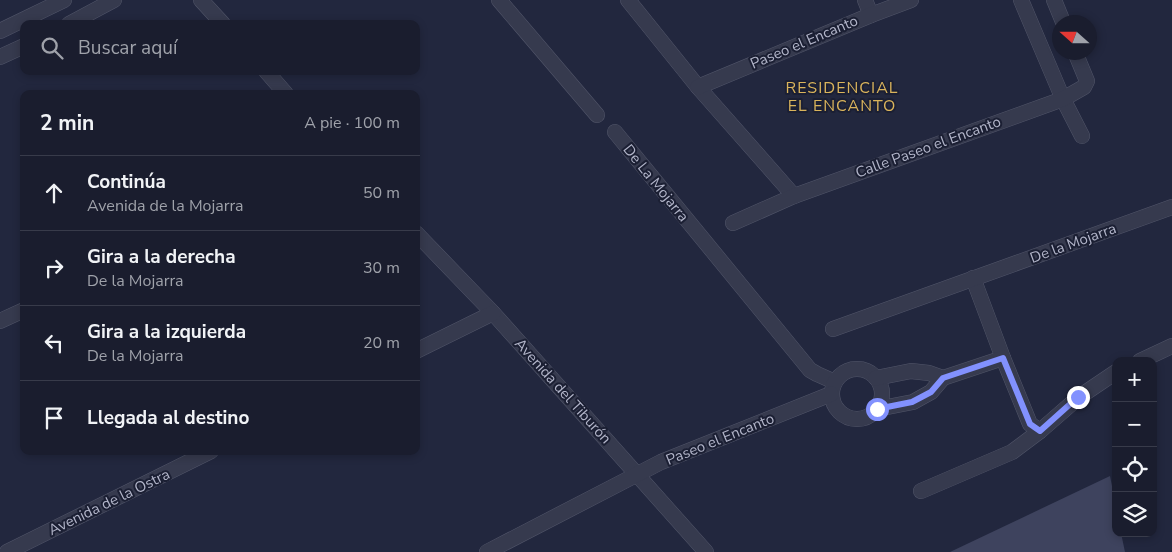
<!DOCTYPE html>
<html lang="es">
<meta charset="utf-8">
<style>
:root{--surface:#1a1d2e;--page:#232636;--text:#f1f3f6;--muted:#9fa2aa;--line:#383b4a}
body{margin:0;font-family:"Nunito Sans",sans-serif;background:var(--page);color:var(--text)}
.controls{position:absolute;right:15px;bottom:15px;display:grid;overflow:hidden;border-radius:10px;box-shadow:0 2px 8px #0003}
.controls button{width:45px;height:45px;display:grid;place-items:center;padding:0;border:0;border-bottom:1px solid var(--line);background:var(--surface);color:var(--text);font:25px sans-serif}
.compass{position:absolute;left:1052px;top:15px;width:45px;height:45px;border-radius:50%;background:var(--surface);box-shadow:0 2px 8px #0003;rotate:291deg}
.stop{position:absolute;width:15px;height:15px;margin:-11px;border:4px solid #8291fe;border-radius:50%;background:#fff}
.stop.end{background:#8291fe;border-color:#fff;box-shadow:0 1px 5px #0008}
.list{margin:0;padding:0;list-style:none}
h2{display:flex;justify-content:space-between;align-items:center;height:65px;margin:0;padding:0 20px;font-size:21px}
h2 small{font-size:16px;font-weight:400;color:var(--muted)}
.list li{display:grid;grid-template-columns:32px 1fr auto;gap:15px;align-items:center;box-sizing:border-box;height:75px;padding:0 20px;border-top:1px solid var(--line)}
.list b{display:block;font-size:19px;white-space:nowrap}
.list p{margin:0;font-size:16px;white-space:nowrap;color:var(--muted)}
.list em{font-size:16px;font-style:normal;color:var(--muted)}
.icon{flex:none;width:28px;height:28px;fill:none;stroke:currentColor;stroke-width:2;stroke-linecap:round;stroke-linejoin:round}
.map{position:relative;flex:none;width:1172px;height:552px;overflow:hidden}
.search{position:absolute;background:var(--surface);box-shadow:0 2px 8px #0003;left:20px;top:20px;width:400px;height:55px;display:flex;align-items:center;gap:12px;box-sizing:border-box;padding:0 18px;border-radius:10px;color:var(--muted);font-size:19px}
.panel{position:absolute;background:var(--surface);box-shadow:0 2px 8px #0003;left:20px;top:90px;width:400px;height:365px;border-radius:10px}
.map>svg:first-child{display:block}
</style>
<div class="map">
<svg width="1172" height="552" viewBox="0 0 1172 552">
<rect width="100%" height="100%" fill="#22273e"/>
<polygon fill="#3e435e" points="1110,476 1116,506 1116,533 1121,533 1125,552 950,552"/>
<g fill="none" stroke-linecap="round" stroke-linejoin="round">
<defs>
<g id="minor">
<polyline points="201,0 223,24"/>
<polyline points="499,0 597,115"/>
<polyline points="628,0 698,87 794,196"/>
<polyline points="865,0 871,15"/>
<polyline points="1021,0 1063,99 1082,136"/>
<polyline points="1054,0 1063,22"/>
<polyline points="69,24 114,0"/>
<polyline points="0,31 64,0"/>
<polyline points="0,57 24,46"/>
<polyline points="266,71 286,94"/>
<polyline points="698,87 871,15 911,0"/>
<polyline points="615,132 810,370 817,374 835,382"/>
<polyline points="733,223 794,196 1063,99 1084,87 1087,81 1075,52"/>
<polyline points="416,233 493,313 706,552"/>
<polyline points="973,278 1003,358 1030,424 1040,431"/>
<polyline points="0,321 24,310"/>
<polyline points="833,329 1172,207"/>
<polyline points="416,351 493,313"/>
<polyline points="1140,361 1172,346"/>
<circle cx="857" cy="394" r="25"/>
<polyline points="876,378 911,371 929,373 943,378"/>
<polyline points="877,409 913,402 931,392 943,378 1003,358"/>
<polyline points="921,491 1012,452 1040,431 1079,397 1116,372"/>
<polyline points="7,552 211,451"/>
<polyline points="487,552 661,462 831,394"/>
</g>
</defs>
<use href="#minor" stroke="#515569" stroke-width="16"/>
<use href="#minor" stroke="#363a4e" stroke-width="15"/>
</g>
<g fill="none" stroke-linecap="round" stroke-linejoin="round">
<polyline stroke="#8291fe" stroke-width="6" points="877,409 912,402 931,392 943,378 1003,358 1030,424 1040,431 1078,397"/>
</g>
<g text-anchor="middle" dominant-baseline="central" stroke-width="4" stroke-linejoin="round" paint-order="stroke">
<g font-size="15" fill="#b2b5c9" stroke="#1b1f33">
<text transform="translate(804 42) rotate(-23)">Paseo el Encanto</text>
<text transform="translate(928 147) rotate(-20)">Calle Paseo el Encanto</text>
<text transform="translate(656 183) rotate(51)">De La Mojarra</text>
<text transform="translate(1073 243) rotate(-20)">De la Mojarra</text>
<text transform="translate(563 391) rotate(48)">Avenida del Tiburón</text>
<text transform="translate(720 439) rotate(-22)">Paseo el Encanto</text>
<text transform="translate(109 502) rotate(-26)">Avenida de la Ostra</text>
</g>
<g font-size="16" letter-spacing="1" fill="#dab45c" stroke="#1b1f33">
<text x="842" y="88">RESIDENCIAL<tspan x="842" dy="18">EL ENCANTO</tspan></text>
</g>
</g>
</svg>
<div class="controls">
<button>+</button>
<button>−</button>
<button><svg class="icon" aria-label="locate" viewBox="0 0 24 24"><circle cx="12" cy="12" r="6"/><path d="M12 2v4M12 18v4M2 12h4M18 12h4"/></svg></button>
<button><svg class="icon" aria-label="layers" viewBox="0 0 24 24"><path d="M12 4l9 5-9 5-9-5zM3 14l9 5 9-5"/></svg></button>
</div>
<svg class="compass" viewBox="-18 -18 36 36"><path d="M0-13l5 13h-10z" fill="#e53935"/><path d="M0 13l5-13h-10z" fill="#9fa2aa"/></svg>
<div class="stop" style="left:877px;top:409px"></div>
<div class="stop end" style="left:1078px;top:397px"></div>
<div class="search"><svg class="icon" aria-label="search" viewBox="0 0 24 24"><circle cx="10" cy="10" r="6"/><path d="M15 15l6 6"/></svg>Buscar aquí</div>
<section class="panel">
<h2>2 min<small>A pie · 100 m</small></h2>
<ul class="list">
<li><svg class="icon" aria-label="ahead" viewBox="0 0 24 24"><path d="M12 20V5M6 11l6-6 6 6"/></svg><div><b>Continúa</b><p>Avenida de la Mojarra</p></div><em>50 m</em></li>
<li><svg class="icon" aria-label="right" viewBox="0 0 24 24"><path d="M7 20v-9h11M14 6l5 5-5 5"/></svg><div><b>Gira a la derecha</b><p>De la Mojarra</p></div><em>30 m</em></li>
<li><svg class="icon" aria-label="left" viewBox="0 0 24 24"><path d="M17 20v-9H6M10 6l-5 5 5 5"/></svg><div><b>Gira a la izquierda</b><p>De la Mojarra</p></div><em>20 m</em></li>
<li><svg class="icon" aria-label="arrive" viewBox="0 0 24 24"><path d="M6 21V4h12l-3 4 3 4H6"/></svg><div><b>Llegada al destino</b></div></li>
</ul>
</section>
</div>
